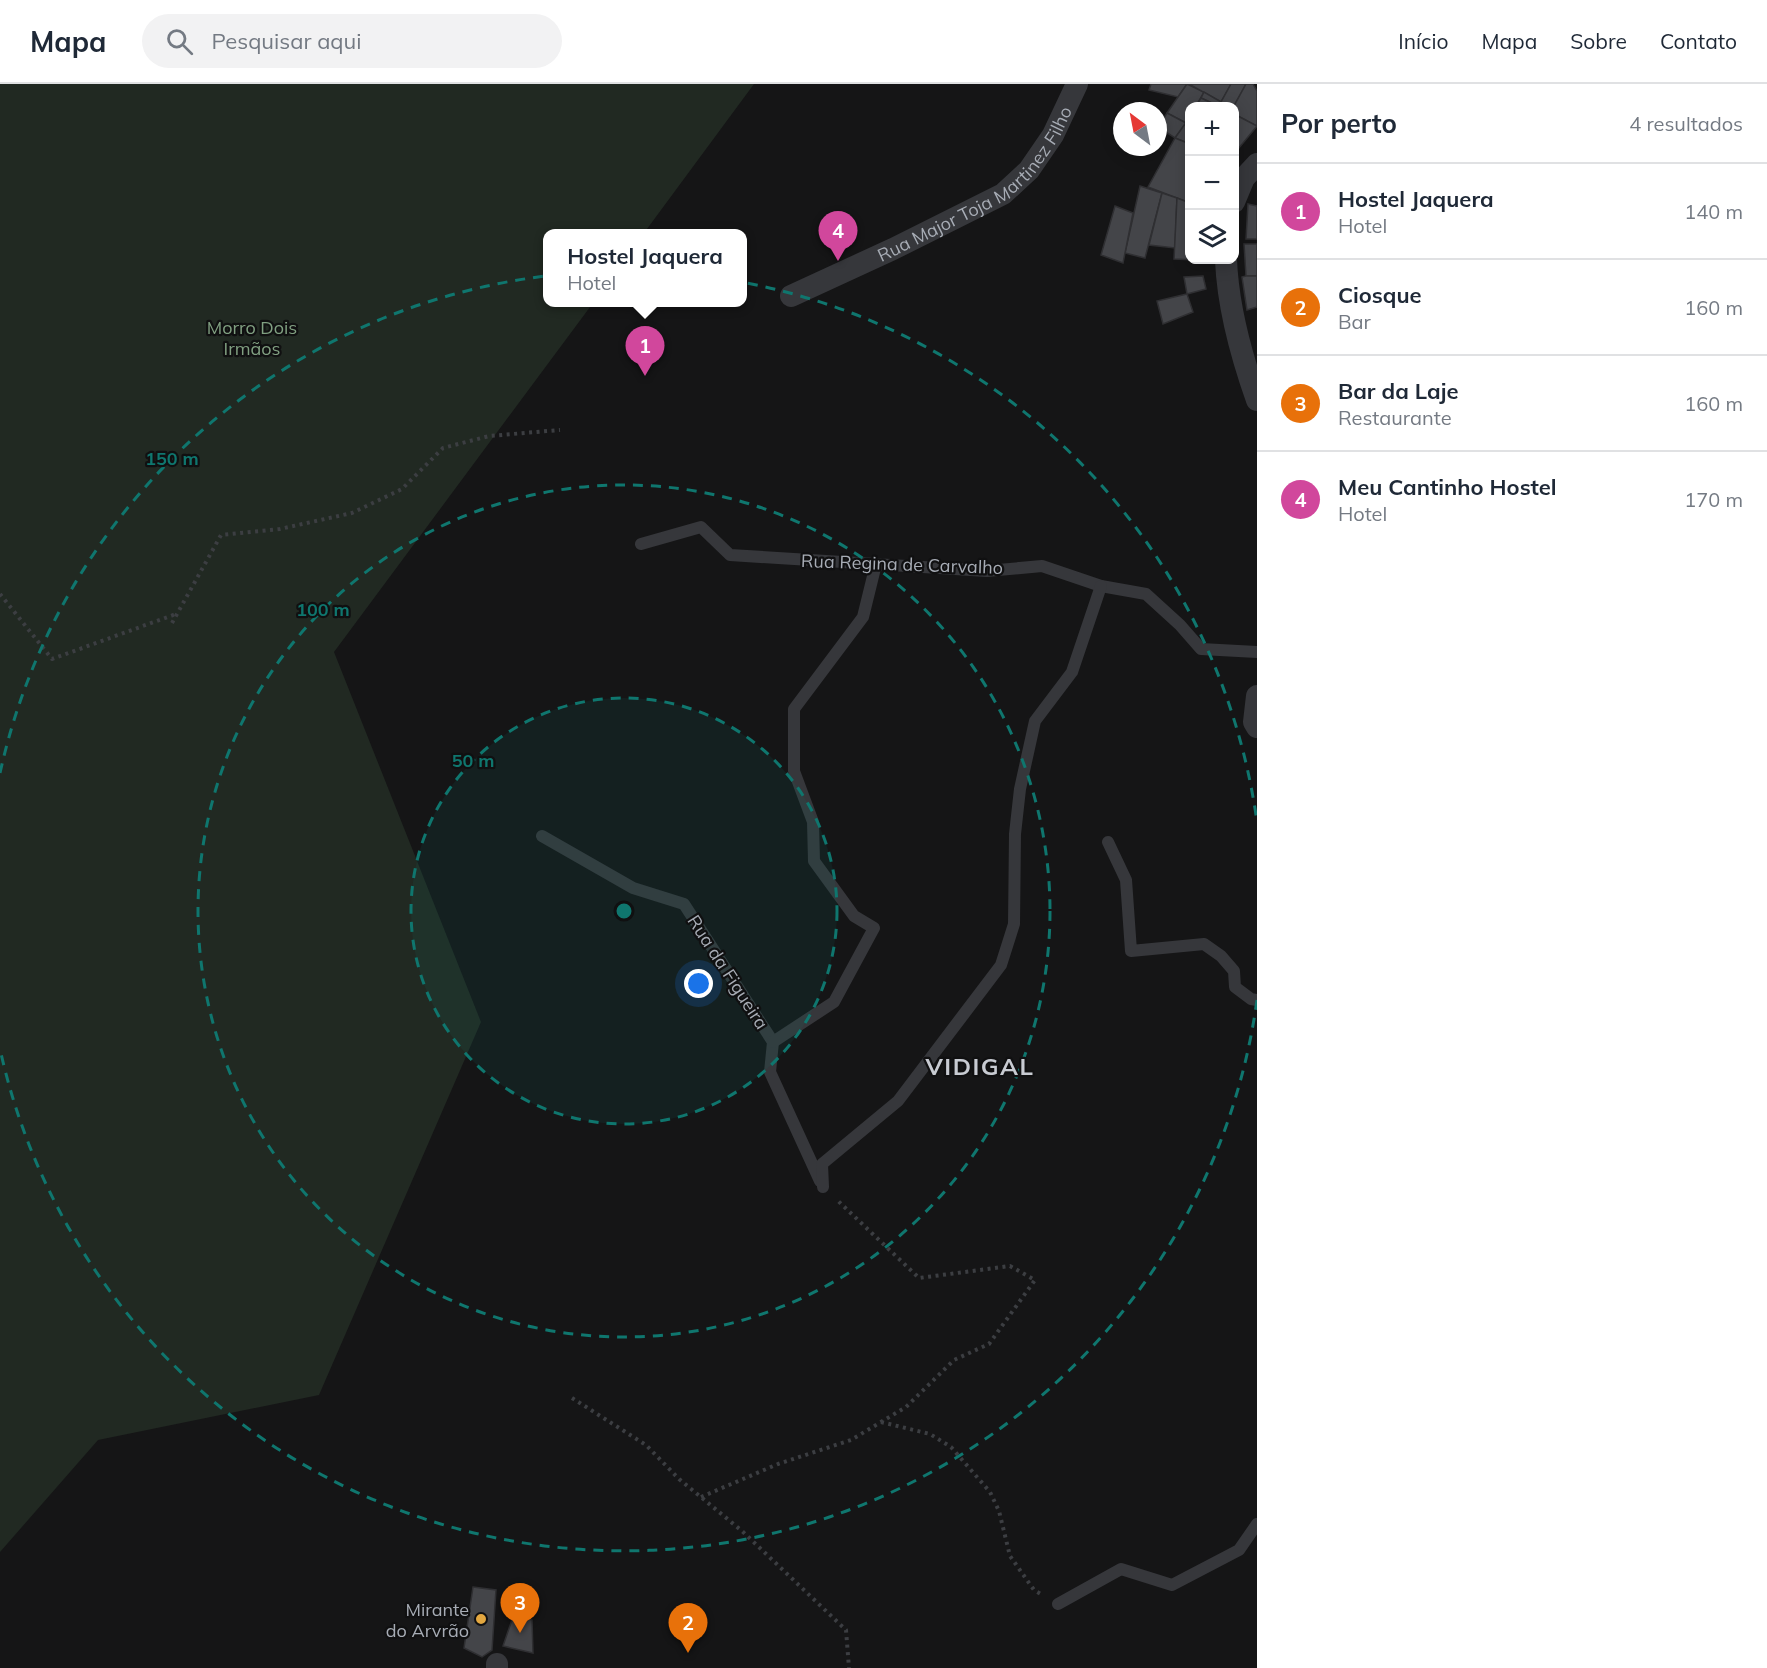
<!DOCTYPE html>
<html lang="pt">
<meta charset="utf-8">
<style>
:root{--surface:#fff;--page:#f2f2f3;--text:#1f2937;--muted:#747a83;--line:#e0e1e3;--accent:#db2777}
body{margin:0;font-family:Mulish,sans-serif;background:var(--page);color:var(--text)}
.controls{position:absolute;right:18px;top:18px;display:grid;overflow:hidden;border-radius:12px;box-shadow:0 3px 15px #0003}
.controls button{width:54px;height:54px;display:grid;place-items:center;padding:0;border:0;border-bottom:2px solid var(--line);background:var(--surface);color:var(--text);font:30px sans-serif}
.compass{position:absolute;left:1113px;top:18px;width:54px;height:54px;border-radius:50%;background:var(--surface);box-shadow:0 3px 15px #0003;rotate:328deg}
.you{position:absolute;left:699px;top:900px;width:21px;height:21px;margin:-15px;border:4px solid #fff;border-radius:50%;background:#1a73e8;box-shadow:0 0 0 9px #1a73e833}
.badge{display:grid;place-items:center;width:39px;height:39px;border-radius:50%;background:var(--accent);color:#fff;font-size:20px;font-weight:700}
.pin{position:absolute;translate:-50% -50px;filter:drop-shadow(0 2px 3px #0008)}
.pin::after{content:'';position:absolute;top:32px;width:21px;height:18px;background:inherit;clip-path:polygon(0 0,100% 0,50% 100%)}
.popup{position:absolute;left:543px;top:145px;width:204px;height:78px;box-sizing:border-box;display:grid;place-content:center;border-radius:12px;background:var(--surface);filter:drop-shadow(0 2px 4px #0005);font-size:20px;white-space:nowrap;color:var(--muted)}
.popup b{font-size:22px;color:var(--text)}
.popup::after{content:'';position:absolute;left:50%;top:100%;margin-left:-12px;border:12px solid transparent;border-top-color:var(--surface)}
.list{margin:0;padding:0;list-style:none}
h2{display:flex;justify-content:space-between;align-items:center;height:78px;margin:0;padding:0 24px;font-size:26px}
h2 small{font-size:20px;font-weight:400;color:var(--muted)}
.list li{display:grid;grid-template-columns:39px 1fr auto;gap:18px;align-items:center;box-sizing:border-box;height:96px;padding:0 24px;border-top:2px solid var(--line)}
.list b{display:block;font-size:22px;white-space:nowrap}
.list p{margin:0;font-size:20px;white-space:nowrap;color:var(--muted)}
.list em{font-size:20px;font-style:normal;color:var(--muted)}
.icon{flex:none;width:33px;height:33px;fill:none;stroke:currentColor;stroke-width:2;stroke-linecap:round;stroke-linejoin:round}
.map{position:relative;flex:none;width:1257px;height:1584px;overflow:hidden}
header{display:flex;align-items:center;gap:36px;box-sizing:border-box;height:84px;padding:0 30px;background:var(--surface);border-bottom:2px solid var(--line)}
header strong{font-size:28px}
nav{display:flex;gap:33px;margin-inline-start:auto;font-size:21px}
.search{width:420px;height:54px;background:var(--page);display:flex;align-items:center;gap:15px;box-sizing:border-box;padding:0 21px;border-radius:33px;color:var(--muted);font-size:22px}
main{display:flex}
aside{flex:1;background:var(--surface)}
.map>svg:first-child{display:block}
</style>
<header>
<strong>Mapa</strong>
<div class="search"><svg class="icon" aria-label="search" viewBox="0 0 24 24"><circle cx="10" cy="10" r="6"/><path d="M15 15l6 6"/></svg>Pesquisar aqui</div>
<nav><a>Início</a><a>Mapa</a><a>Sobre</a><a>Contato</a></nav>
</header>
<main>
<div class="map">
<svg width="1257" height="1584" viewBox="0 0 1257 1584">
<rect width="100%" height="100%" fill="#151516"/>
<polygon fill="#212922" points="0,0 754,0 644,149 548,150 548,218 593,219 334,568 481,938 319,1311 98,1356 0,1468"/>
<g fill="#444549" stroke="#2f2f32" stroke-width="1.5">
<polygon points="1151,0 1187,0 1178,13 1149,6"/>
<polygon points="1187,0 1204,8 1196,22 1190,22 1190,33 1186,39 1167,29"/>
<polygon points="1189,0 1231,0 1221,18"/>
<polygon points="1231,0 1246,0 1234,22 1218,22 1201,14 1204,8 1221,18"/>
<polygon points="1246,0 1253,0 1257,7 1257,42 1234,30 1234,22"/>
<polygon points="1201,14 1218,22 1196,22"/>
<polygon points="1167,29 1186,39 1175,54 1158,43"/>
<polygon points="1234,30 1257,42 1234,70"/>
<polygon points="1190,33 1190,60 1175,54"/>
<polygon points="1175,54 1190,60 1190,119 1148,103"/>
<polygon points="1140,102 1162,109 1145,174 1125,169"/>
<polygon points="1162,109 1177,114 1175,164 1149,161"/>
<polygon points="1177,114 1190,119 1190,176 1196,176 1174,175"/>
<polygon points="1248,120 1257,122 1257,155 1246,155"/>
<polygon points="1115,122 1133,129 1123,179 1101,171"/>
<polygon points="1244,160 1257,160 1257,192 1246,192"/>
<polygon points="1203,192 1206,205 1187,210 1184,193"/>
<polygon points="1246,192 1257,192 1257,223 1247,226 1242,193"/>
<polygon points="1187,210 1193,228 1163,240 1157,217"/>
<polygon points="473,1503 496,1506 492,1566 482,1573 464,1564"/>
<polygon points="514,1530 532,1536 533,1569 503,1562"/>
</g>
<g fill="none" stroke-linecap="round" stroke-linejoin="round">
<g stroke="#3c3e42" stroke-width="4" stroke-dasharray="3 4.5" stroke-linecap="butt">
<polyline points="0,510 52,575 176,530"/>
<polyline points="172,539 221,451 280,445 352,429 402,405 443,364 489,352 560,346"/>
<polyline points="572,1314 646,1361 679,1395 742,1447 846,1546 849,1584"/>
<polyline points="881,1338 930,1350 951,1363 990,1408 999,1427 1010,1472 1034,1506 1041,1510"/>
<polyline points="701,1413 778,1380 851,1356 906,1323 954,1276 989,1260 1035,1196 1010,1182 919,1194 836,1115"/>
</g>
<g stroke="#36373b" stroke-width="12">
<polyline points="641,460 701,443 730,471 987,487 1042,482 1101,502 1146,510 1180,541 1201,565 1257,568"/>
<polyline points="542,752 633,804 684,820 773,958 770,988 820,1097"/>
<polyline points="1108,758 1126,796 1131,867 1204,860 1221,872 1234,887 1235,903 1251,915 1257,916"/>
<polyline points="773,958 834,918 874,844 854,832 814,777 813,738 794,687 794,625 863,533 876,480"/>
<polyline points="823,1103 822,1080 898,1017 1001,881 1014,840 1015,750 1020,705 1035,637 1072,588 1101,502"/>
<polyline points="1058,1520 1121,1485 1172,1501 1239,1466 1257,1440"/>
</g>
<g stroke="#36373b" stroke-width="22">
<polyline points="1234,118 1244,94 1257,80"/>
<path d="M 1226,176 C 1228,224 1241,271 1257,316"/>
<path id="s1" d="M 791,212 L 893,165 L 1003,110 L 1029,86 L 1053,51 L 1077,0"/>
<polyline points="1257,612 1254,638 1257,643"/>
<polyline points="497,1584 497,1580"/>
</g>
</g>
<circle cx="624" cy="827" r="213" fill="#0f766e" fill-opacity=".12"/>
<g fill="none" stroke="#0f766e" stroke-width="3" stroke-dasharray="10 8">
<circle cx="624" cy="827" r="213"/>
<circle cx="624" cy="827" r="426"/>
<path d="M1257 916A639 639 0 0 1 0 965M0 689A639 639 0 0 1 1257 738"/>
</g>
<circle fill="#e3a740" stroke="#101011" stroke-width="2" cx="481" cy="1535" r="6"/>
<g text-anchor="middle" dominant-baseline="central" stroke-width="4.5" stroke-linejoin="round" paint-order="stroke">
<g font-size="18" fill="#a7acb5" stroke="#101011">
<text stroke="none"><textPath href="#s1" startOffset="220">Rua Major Toja Martinez Filho</textPath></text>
<text transform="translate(902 480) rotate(2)">Rua Regina de Carvalho</text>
<text transform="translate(728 888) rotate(57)">Rua da Figueira</text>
</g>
<g font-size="18" fill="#809f81" stroke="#101011">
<text x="252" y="243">Morro Dois<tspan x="252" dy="21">Irmãos</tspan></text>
</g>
<g font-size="18" fill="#a7acb5" stroke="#101011" text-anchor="end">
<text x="469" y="1525">Mirante<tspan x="469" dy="21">do Arvrão</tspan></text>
</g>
<g font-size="24" font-weight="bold" letter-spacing="1.5" fill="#c8cbd2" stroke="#101011">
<text x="980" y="982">VIDIGAL</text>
</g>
</g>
<circle cx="624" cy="827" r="9" fill="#0f766e" stroke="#101011" stroke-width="3"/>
<g font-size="18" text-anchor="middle" font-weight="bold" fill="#0f766e" stroke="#101011" stroke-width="4.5" stroke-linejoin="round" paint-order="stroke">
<text x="172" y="381">150 m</text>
<text x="323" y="532">100 m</text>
<text x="473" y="683">50 m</text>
</g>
</svg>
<div class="controls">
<button>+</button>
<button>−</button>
<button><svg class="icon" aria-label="layers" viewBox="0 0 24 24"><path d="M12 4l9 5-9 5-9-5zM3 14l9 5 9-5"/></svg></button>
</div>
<svg class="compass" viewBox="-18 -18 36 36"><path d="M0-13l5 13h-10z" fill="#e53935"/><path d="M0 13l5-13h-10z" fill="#747a83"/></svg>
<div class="you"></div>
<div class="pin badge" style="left:645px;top:292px;background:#d1479c">1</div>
<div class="popup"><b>Hostel Jaquera</b>Hotel</div>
<div class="pin badge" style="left:688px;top:1569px;background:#e8710a">2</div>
<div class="pin badge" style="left:520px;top:1549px;background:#e8710a">3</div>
<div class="pin badge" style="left:838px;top:177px;background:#d1479c">4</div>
</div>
<aside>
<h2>Por perto<small>4 resultados</small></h2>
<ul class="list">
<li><span class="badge" style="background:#d1479c">1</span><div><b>Hostel Jaquera</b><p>Hotel</p></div><em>140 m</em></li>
<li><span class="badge" style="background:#e8710a">2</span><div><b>Ciosque</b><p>Bar</p></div><em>160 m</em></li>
<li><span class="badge" style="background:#e8710a">3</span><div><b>Bar da Laje</b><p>Restaurante</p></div><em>160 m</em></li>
<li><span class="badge" style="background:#d1479c">4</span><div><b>Meu Cantinho Hostel</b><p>Hotel</p></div><em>170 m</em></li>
</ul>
</aside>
</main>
